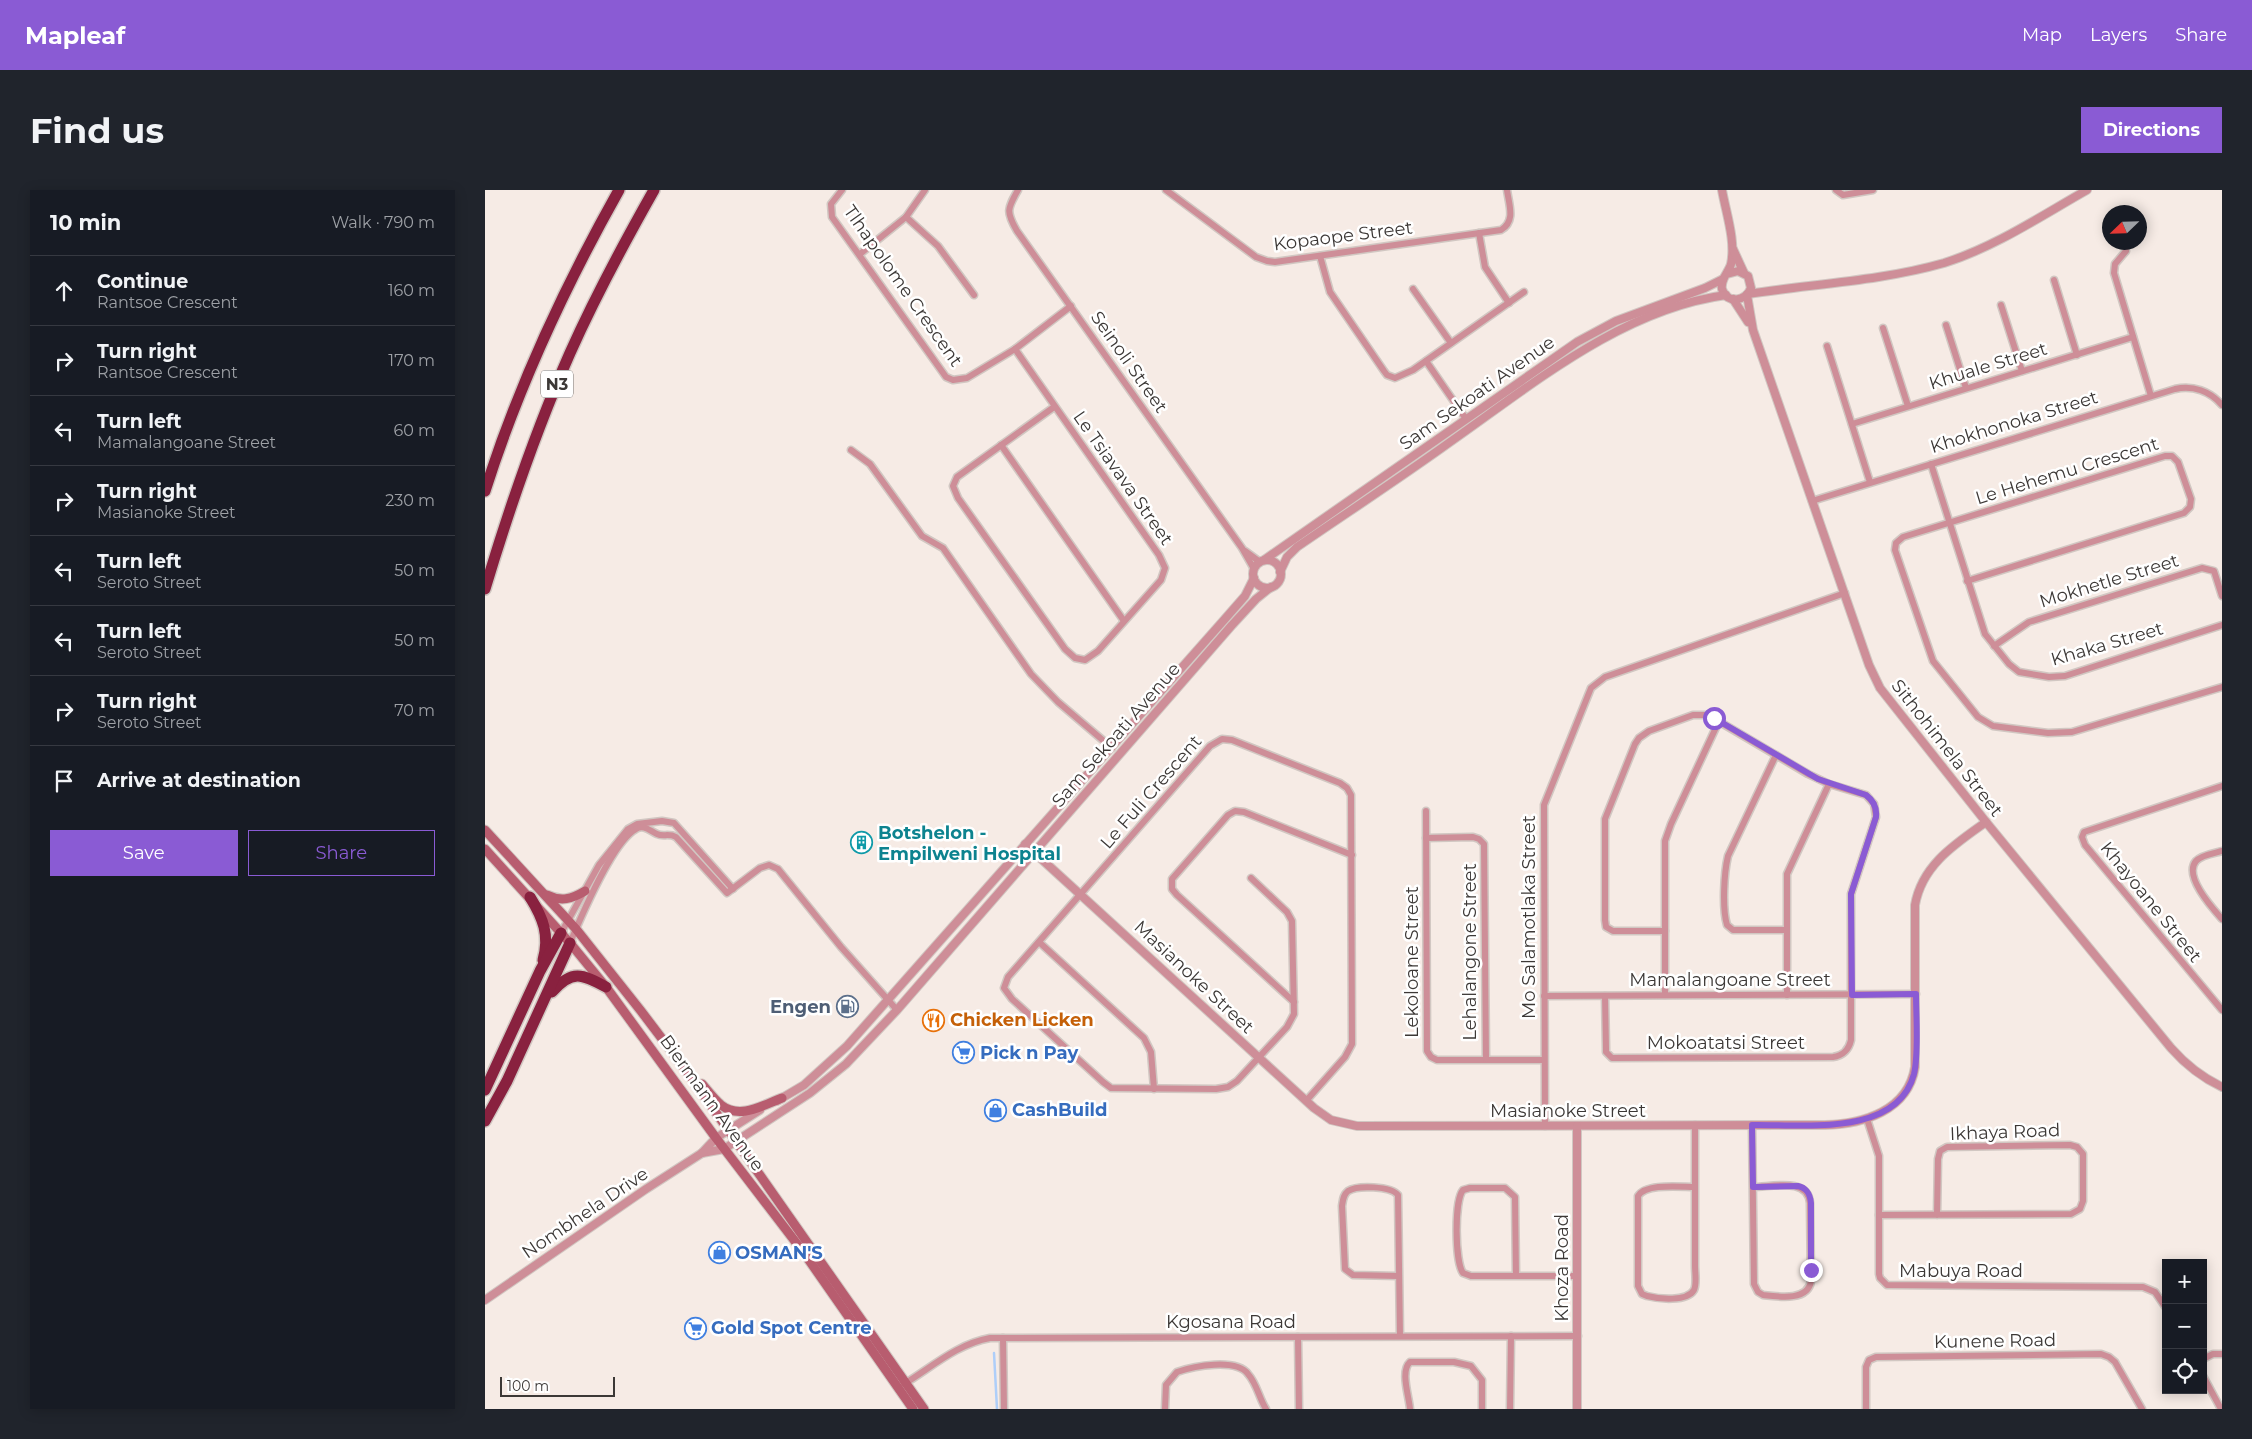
<!DOCTYPE html>
<meta charset="utf-8">
<style>
:root{--surface:#171b24;--page:#20242c;--text:#f1f3f6;--muted:#9ea1a6;--line:#363941;--accent:#8a5bd4}
body{margin:0;font-family:Montserrat,sans-serif;background:var(--page);color:var(--text)}
.controls{position:absolute;right:15px;bottom:15px;display:grid;overflow:hidden;border-radius:0px;box-shadow:0 2px 12px #0003}
.controls button{width:45px;height:45px;display:grid;place-items:center;padding:0;border:0;border-bottom:1px solid var(--line);background:var(--surface);color:var(--text);font:25px sans-serif}
.compass{position:absolute;left:1617px;top:15px;width:45px;height:45px;border-radius:50%;background:var(--surface);box-shadow:0 2px 12px #0003;rotate:247deg}
.scale{position:absolute;left:15px;bottom:12px;width:115px;box-sizing:border-box;padding-left:5px;border:2px solid #3c3836;border-top:0;font-size:14px;line-height:18px;white-space:nowrap;color:#3c3836;-webkit-text-stroke:4px #fff;paint-order:stroke}
.stop{position:absolute;width:15px;height:15px;margin:-11px;border:4px solid #8a5bd4;border-radius:50%;background:#fff}
.stop.end{background:#8a5bd4;border-color:#fff;box-shadow:0 1px 5px #0008}
.list{margin:0;padding:0;list-style:none}
h2{display:flex;justify-content:space-between;align-items:center;height:65px;margin:0;padding:0 20px;font-size:21px}
h2 small{font-size:16px;font-weight:400;color:var(--muted)}
.list li{display:grid;grid-template-columns:32px 1fr auto;gap:15px;align-items:center;box-sizing:border-box;height:70px;padding:0 20px;border-top:1px solid var(--line)}
.list b{display:block;font-size:19px;white-space:nowrap}
.list p{margin:0;font-size:16px;white-space:nowrap;color:var(--muted)}
.list em{font-size:16px;font-style:normal;color:var(--muted)}
.actions{display:flex;gap:10px;padding:15px 20px}
.actions a{flex:1;padding:11px 0;border:1px solid var(--accent);border-radius:0px;text-align:center;font-size:18px;color:var(--accent)}
.actions .main{background:var(--accent);color:#fff}
.icon{flex:none;width:28px;height:28px;fill:none;stroke:currentColor;stroke-width:2;stroke-linecap:round;stroke-linejoin:round}
.map{position:relative;flex:none;width:1737px;height:1219px;overflow:hidden;border-radius:0px}
header{display:flex;align-items:center;gap:30px;box-sizing:border-box;height:70px;padding:0 25px;background:var(--accent);color:#fff}
header strong{font-size:24px}
nav{display:flex;gap:28px;margin-inline-start:auto;font-size:18px}
.intro{display:flex;align-items:center;justify-content:space-between;box-sizing:border-box;height:120px;padding:0 30px}
h1{margin:0;font-size:35px}
.button{padding:12px 22px;border-radius:0px;background:var(--accent);color:#fff;font-size:18px;font-weight:700}
main{display:flex;gap:30px;padding:0 30px}
aside{flex:1;background:var(--surface);border-radius:0px;box-shadow:0 2px 12px #0003}
.map>svg:first-child{display:block}
</style>
<header>
<strong>Mapleaf</strong>
<nav><a>Map</a><a>Layers</a><a>Share</a></nav>
</header>
<div class="intro"><h1>Find us</h1><a class="button">Directions</a></div>
<main>
<aside>
<h2>10 min<small>Walk · 790 m</small></h2>
<ul class="list">
<li><svg class="icon" aria-label="ahead" viewBox="0 0 24 24"><path d="M12 20V5M6 11l6-6 6 6"/></svg><div><b>Continue</b><p>Rantsoe Crescent</p></div><em>160 m</em></li>
<li><svg class="icon" aria-label="right" viewBox="0 0 24 24"><path d="M7 20v-9h11M14 6l5 5-5 5"/></svg><div><b>Turn right</b><p>Rantsoe Crescent</p></div><em>170 m</em></li>
<li><svg class="icon" aria-label="left" viewBox="0 0 24 24"><path d="M17 20v-9H6M10 6l-5 5 5 5"/></svg><div><b>Turn left</b><p>Mamalangoane Street</p></div><em>60 m</em></li>
<li><svg class="icon" aria-label="right" viewBox="0 0 24 24"><path d="M7 20v-9h11M14 6l5 5-5 5"/></svg><div><b>Turn right</b><p>Masianoke Street</p></div><em>230 m</em></li>
<li><svg class="icon" aria-label="left" viewBox="0 0 24 24"><path d="M17 20v-9H6M10 6l-5 5 5 5"/></svg><div><b>Turn left</b><p>Seroto Street</p></div><em>50 m</em></li>
<li><svg class="icon" aria-label="left" viewBox="0 0 24 24"><path d="M17 20v-9H6M10 6l-5 5 5 5"/></svg><div><b>Turn left</b><p>Seroto Street</p></div><em>50 m</em></li>
<li><svg class="icon" aria-label="right" viewBox="0 0 24 24"><path d="M7 20v-9h11M14 6l5 5-5 5"/></svg><div><b>Turn right</b><p>Seroto Street</p></div><em>70 m</em></li>
<li><svg class="icon" aria-label="arrive" viewBox="0 0 24 24"><path d="M6 21V4h12l-3 4 3 4H6"/></svg><div><b>Arrive at destination</b></div></li>
</ul>
<div class="actions"><a class="main">Save</a><a>Share</a></div>
</aside>
<div class="map">
<svg width="1737" height="1219" viewBox="0 0 1737 1219">
<rect width="100%" height="100%" fill="#f6ebe5"/>
<g fill="none" stroke-linecap="round" stroke-linejoin="round">
<polyline stroke="#aecef9" stroke-width="2.5" points="509,1163 512,1219"/>
<defs>
<g id="minor">
<polyline points="357,0 346,14 347,27 461,187 468,190 482,188 530,159 586,116"/>
<path d="M 533,0 C 522,19 521,22 532,41 L 757,358 L 769,379"/>
<path d="M 681,0 L 771,67 L 782,71 L 790,72 L 1016,40 C 1031,31 1024,15 1022,0"/>
<polyline points="1351,0 1358,5 1388,0"/>
<polyline points="421,27 453,56 489,105"/>
<polyline points="994,43 1000,77 1024,113"/>
<polyline points="1641,61 1630,74 1629,83 1666,206"/>
<polyline points="375,64 421,27 440,0"/>
<polyline points="835,66 845,102 899,181 902,185 910,188 928,180 1039,102"/>
<polyline points="1569,90 1592,165"/>
<polyline points="928,99 966,153"/>
<polyline points="1516,115 1537,181"/>
<polyline points="1461,135 1481,198"/>
<polyline points="1398,138 1423,216"/>
<polyline points="1342,156 1385,292"/>
<polyline points="530,159 674,365 680,378 676,390 613,461 600,470 590,468 580,459 473,308 468,296 472,287 569,217"/>
<polyline points="941,171 981,229"/>
<polyline points="1367,234 1648,147"/>
<polyline points="516,255 639,431"/>
<polyline points="366,260 385,274 437,346 458,358 546,484 573,512 627,558"/>
<polyline points="1446,274 1500,444 1524,474 1534,482 1564,487 1580,486 1737,435"/>
<path d="M 1327,311 L 1690,199 C 1708,195 1725,201 1737,215"/>
<polyline points="760,361 775,372"/>
<polyline points="1482,391 1699,323 1705,317 1706,309 1693,272 1687,266 1680,266 1418,347 1411,353 1410,360 1448,471 1493,527 1508,536 1563,543 1587,542 1737,497"/>
<polyline points="1509,456 1544,432 1717,378 1729,381 1737,406"/>
<path d="M 1291,565 L 1243,666 C 1239,683 1237,718 1242,735 L 1248,740 L 1301,740"/>
<polyline points="1737,596 1599,642 1597,647 1600,655 1737,820"/>
<polyline points="941,621 942,861 946,867 952,870 1059,870"/>
<polyline points="941,648 988,647 994,649 999,654 1001,869"/>
<path d="M 1737,661 C 1730,663 1716,665 1711,671 C 1698,686 1728,719 1737,729"/>
<polyline points="766,688 802,722 807,731 809,824 802,837 752,891 743,897 731,899 626,898 618,892 527,809 519,798 523,787 725,556 737,549 747,550 855,593 862,598 866,605 867,854 860,867 821,911"/>
<polyline points="76,743 114,675 143,639 152,634 177,631 189,633 248,699"/>
<polyline points="554,752 659,848 666,862 669,899"/>
<path d="M 85,753 C 96,727 127,652 151,639 C 159,634 165,641 172,644 C 178,647 184,643 191,647 L 242,703 L 275,678 L 284,675 L 293,679 L 356,757 L 412,820"/>
<polyline points="1180,805 1180,651 1186,634 1234,531"/>
<polyline points="1302,805 1302,684 1344,594"/>
<polyline points="1059,806 1431,804"/>
<path d="M 1120,806 L 1121,858 L 1121,862 L 1127,868 L 1348,867 C 1358,866 1364,859 1366,850 L 1366,704 L 1391,627 L 1389,614 L 1381,605 L 1344,594 L 1323,584 L 1223,525 L 1208,525 L 1164,541 L 1154,548 L 1150,554 L 1120,629 L 1120,730 L 1121,737 L 1128,741 L 1180,741"/>
<polyline points="809,812 692,705 687,699 687,689 743,625 750,621 759,622 867,665"/>
<polyline points="1382,929 1394,966 1394,1084 1395,1088 1402,1095 1658,1097 1670,1102 1681,1118"/>
<path d="M 1210,935 L 1210,1076 C 1210,1083 1212,1094 1209,1100 C 1202,1112 1174,1109 1162,1106 L 1157,1104 L 1153,1096 L 1153,1006 C 1161,993 1195,997 1210,997"/>
<path d="M 1267,935 L 1269,1094 L 1273,1102 L 1278,1105 C 1295,1107 1323,1111 1326,1091 L 1325,1013 C 1323,987 1287,997 1268,997"/>
<polyline points="1060,936 1059,615 1106,498 1120,487 1360,403"/>
<polyline points="1394,1025 1586,1024 1595,1019 1598,1011 1598,964 1592,957 1585,955 1462,957 1455,961 1453,969 1452,1025"/>
<path d="M 913,1086 L 868,1085 L 860,1079 L 857,1016 C 858,1010 858,1005 863,1001 C 872,995 906,996 913,1005 L 915,1146"/>
<path d="M 1031,1086 L 1030,1007 L 1020,998 L 985,998 L 978,1000 C 969,1011 970,1072 978,1083 L 986,1086 L 1092,1086"/>
<polyline points="813,1147 814,1219"/>
<polyline points="518,1148 519,1219"/>
<polyline points="1718,1169 1728,1164 1737,1164"/>
<polyline points="1718,1186 1736,1219"/>
<path d="M 419,1194 C 447,1177 472,1154 505,1148 L 1093,1146"/>
<path d="M 680,1219 L 681,1195 L 692,1182 C 709,1176 751,1168 763,1184 C 772,1194 774,1208 781,1219"/>
<path d="M 925,1219 C 924,1206 915,1181 925,1172 L 969,1172 L 986,1176 L 997,1190 L 997,1219"/>
<polyline points="1025,1219 1026,1146"/>
<polyline points="1381,1219 1381,1177 1384,1170 1391,1167 1616,1164 1624,1167 1630,1172 1657,1219"/>
</g>
<g id="tertiary">
<path d="M 1237,0 C 1241,23 1251,51 1246,74 C 1244,82 1235,89 1237,99 C 1242,115 1261,111 1266,98 L 1263,86 L 1253,81 L 1242,84"/>
<polyline points="1248,59 1259,83"/>
<path d="M 1263,104 C 1328,94 1396,91 1459,73 C 1510,57 1556,26 1602,0"/>
<path d="M 1262,105 L 1268,140 L 1384,475 L 1395,498 L 1501,632 L 1686,858 C 1701,875 1716,887 1737,897"/>
<polyline points="1248,109 1263,132"/>
<polyline points="779,370 1092,152 1131,131 1220,98 1238,89"/>
<circle cx="782" cy="384" r="14"/>
<path d="M 795,382 L 802,367 L 812,357 C 863,322 915,288 965,252 C 1048,194 1137,119 1241,105"/>
<path d="M 540,654 L 829,918 L 846,930 L 872,936 L 1340,935 C 1378,934 1423,921 1430,877 L 1430,715 C 1437,675 1470,654 1501,632"/>
<polyline points="292,911 319,895 362,856 739,430 760,406 769,388"/>
<polyline points="1092,936 1092,1219"/>
<polyline points="217,963 239,959 325,903 361,874 412,820 747,435 771,409 786,397"/>
<polyline points="0,1110 161,999 217,963 231,948 275,920"/>
</g>
<g id="secondary">
<polyline points="0,640 91,739 156,821 206,887 439,1219"/>
<polyline points="0,659 85,753 121,797 231,948 319,1063 428,1219"/>
<path d="M 62,705 C 76,712 87,709 100,701"/>
<path d="M 217,894 C 223,901 229,909 236,915 C 255,930 278,915 297,908"/>
</g>
<g id="motorway">
<path d="M 0,301 C 33,197 80,96 134,0"/>
<path d="M 0,399 C 24,319 51,240 85,163 C 110,107 139,53 169,0"/>
<path d="M 45,707 C 58,728 65,745 58,770"/>
<path d="M 67,802 C 87,779 97,784 121,797"/>
<polyline points="0,900 55,781 76,743"/>
<polyline points="0,931 22,891 85,753"/>
</g>
</defs>
<use href="#minor" stroke="#d1c7c2" stroke-width="9"/>
<use href="#tertiary" stroke="#d1c7c2" stroke-width="10"/>
<use href="#secondary" stroke="#d1c7c2" stroke-width="11"/>
<use href="#motorway" stroke="#d1c7c2" stroke-width="14"/>
<use href="#minor" stroke="#ce8e98" stroke-width="6"/>
<use href="#tertiary" stroke="#ce8e98" stroke-width="8"/>
<use href="#secondary" stroke="#b85d6f" stroke-width="9"/>
<use href="#motorway" stroke="#89213f" stroke-width="11"/>
</g>
<g fill="none" stroke-linecap="round" stroke-linejoin="round">
<path stroke="#8a5bd4" stroke-width="6" d="M 1229,528 L 1333,589 L 1381,605 C 1389,611 1392,618 1391,627 L 1366,704 L 1367,805 L 1431,804 C 1431,826 1434,863 1429,884 C 1412,948 1316,934 1267,935 L 1268,997 L 1313,996 C 1322,998 1325,1004 1326,1013 L 1326,1080"/>
</g>
<defs>
<symbol id="building-ring" viewBox="-11 -11 22 22"><circle r="9.5" fill="#fff" stroke="#0f9aa8" stroke-width="1.5"/><path d="M-4-6H4V6H1V3H-1V6H-4ZM-2.5-4.3h1.7v1.8h-1.7ZM.8-4.3h1.7v1.8H.8ZM-2.5-1h1.7V.8h-1.7ZM.8-1h1.7V.8H.8Z" fill="#0f9aa8"/></symbol>
<symbol id="fuel-ring" viewBox="-11 -11 22 22"><circle r="9.5" fill="#fff" stroke="#5c6f8a" stroke-width="1.5"/><path d="M-5.5-6h7V0h2V4h1.3V-2.5L3-4.5l.8-.8L6-3V5H2.5V1h-1V6h-7ZM-4.2-4.7v3.2H.2V-4.7Z" fill="#5c6f8a"/></symbol>
<symbol id="restaurant-ring" viewBox="-11 -11 22 22"><circle r="9.5" fill="#fff" stroke="#e8710a" stroke-width="1.5"/><path d="M-5-6h1v4h1v-4h1v4h1v-4h1v5L-1.5 .5V6h-2V.5L-5-1ZM5-6V6H3V1.5H1.5Q1.5-4 5-6Z" fill="#e8710a"/></symbol>
<symbol id="supermarket-ring" viewBox="-11 -11 22 22"><circle r="9.5" fill="#fff" stroke="#3f7fe0" stroke-width="1.5"/><path d="M-6-5.5h2.5l.6 2H6L4.5 2H-2.5L-4.4-4H-6ZM-1.5 3.2a1.3 1.3 0 1 0 .1 0ZM3 3.2a1.3 1.3 0 1 0 .1 0Z" fill="#3f7fe0"/></symbol>
<symbol id="shop-ring" viewBox="-11 -11 22 22"><circle r="9.5" fill="#fff" stroke="#3f7fe0" stroke-width="1.5"/><path d="M-5-2.5h2.3a2.7 3.5 0 0 1 5.4 0H5L5.5 6h-11ZM-1.5-2.5h3a1.5 2.3 0 0 0-3 0Z" fill="#3f7fe0"/></symbol>
</defs>
<g fill-rule="evenodd">
<use href="#building-ring" x="364" y="640" width="25" height="25"/>
<use href="#fuel-ring" x="350" y="804" width="25" height="25"/>
<use href="#restaurant-ring" x="436" y="818" width="25" height="25"/>
<use href="#supermarket-ring" x="466" y="850" width="25" height="25"/>
<use href="#shop-ring" x="498" y="908" width="25" height="25"/>
<use href="#shop-ring" x="222" y="1050" width="25" height="25"/>
<use href="#supermarket-ring" x="198" y="1126" width="25" height="25"/>
</g>
<g text-anchor="middle" dominant-baseline="central" stroke-width="5" stroke-linejoin="round" paint-order="stroke">
<rect fill="#fff" stroke="#767472" stroke-width="1" x="56" y="180.5" width="32" height="27" rx="4"/>
<g font-size="16" font-weight="bold" fill="#3c3836">
<text x="72" y="194">N3</text>
</g>
<g font-size="18" fill="#3c3836" stroke="#fff">
<text transform="translate(858 46) rotate(-7)">Kopaope Street</text>
<text transform="translate(418 96) rotate(55)">Tlhapolome Crescent</text>
<text transform="translate(644 172) rotate(55)">Seinoli Street</text>
<text transform="translate(1503 176) rotate(-17)">Khuale Street</text>
<text transform="translate(992 203) rotate(-35)">Sam Sekoati Avenue</text>
<text transform="translate(1529 232) rotate(-17)">Khokhonoka Street</text>
<text transform="translate(1582 281) rotate(-17)">Le Hehemu Crescent</text>
<text transform="translate(638 288) rotate(55)">Le Tsiavava Street</text>
<text transform="translate(1624 391) rotate(-17)">Mokhetle Street</text>
<text transform="translate(1622 454) rotate(-16)">Khaka Street</text>
<text transform="translate(631 545) rotate(-49)">Sam Sekoati Avenue</text>
<text transform="translate(1462 558) rotate(52)">Sithohimela Street</text>
<text transform="translate(666 602) rotate(-49)">Le Fuli Crescent</text>
<text transform="translate(1666 712) rotate(51)">Khayoane Street</text>
<text transform="translate(1044 727) rotate(-90)">Mo Salamotlaka Street</text>
<text transform="translate(985 762) rotate(-90)">Lehalangone Street</text>
<text transform="translate(927 772) rotate(-90)">Lekoloane Street</text>
<text transform="translate(709 787) rotate(43)">Masianoke Street</text>
<text x="1245" y="790">Mamalangoane Street</text>
<text x="1241" y="853">Mokoatatsi Street</text>
<text transform="translate(227 913) rotate(54)">Biermann Avenue</text>
<text x="1083" y="921">Masianoke Street</text>
<text transform="translate(1520 942) rotate(-2)">Ikhaya Road</text>
<text transform="translate(100 1023) rotate(-34)">Nombhela Drive</text>
<text transform="translate(1077 1078) rotate(-90)">Khoza Road</text>
<text x="1476" y="1081">Mabuya Road</text>
<text x="746" y="1132">Kgosana Road</text>
<text transform="translate(1510 1151) rotate(-1)">Kunene Road</text>
</g>
<g font-size="18" font-weight="bold" fill="#0d838f" stroke="#fff" text-anchor="start">
<text x="393" y="643">Botshelon -<tspan x="393" dy="21">Empilweni Hospital</tspan></text>
</g>
<g font-size="18" font-weight="bold" fill="#4e5e75" stroke="#fff" text-anchor="end">
<text x="346" y="817">Engen</text>
</g>
<g font-size="18" font-weight="bold" fill="#c56008" stroke="#fff" text-anchor="start">
<text x="465" y="830">Chicken Licken</text>
</g>
<g font-size="18" font-weight="bold" fill="#366cbe" stroke="#fff" text-anchor="start">
<text x="495" y="863">Pick n Pay</text>
<text x="527" y="920">CashBuild</text>
<text x="250" y="1063">OSMAN'S</text>
<text x="226" y="1138">Gold Spot Centre</text>
</g>
</g>
</svg>
<div class="controls">
<button>+</button>
<button>−</button>
<button><svg class="icon" aria-label="locate" viewBox="0 0 24 24"><circle cx="12" cy="12" r="6"/><path d="M12 2v4M12 18v4M2 12h4M18 12h4"/></svg></button>
</div>
<svg class="compass" viewBox="-18 -18 36 36"><path d="M0-13l5 13h-10z" fill="#e53935"/><path d="M0 13l5-13h-10z" fill="#9ea1a6"/></svg>
<div class="scale">100 m</div>
<div class="stop" style="left:1229px;top:528px"></div>
<div class="stop end" style="left:1326px;top:1080px"></div>
</div>
</main>
